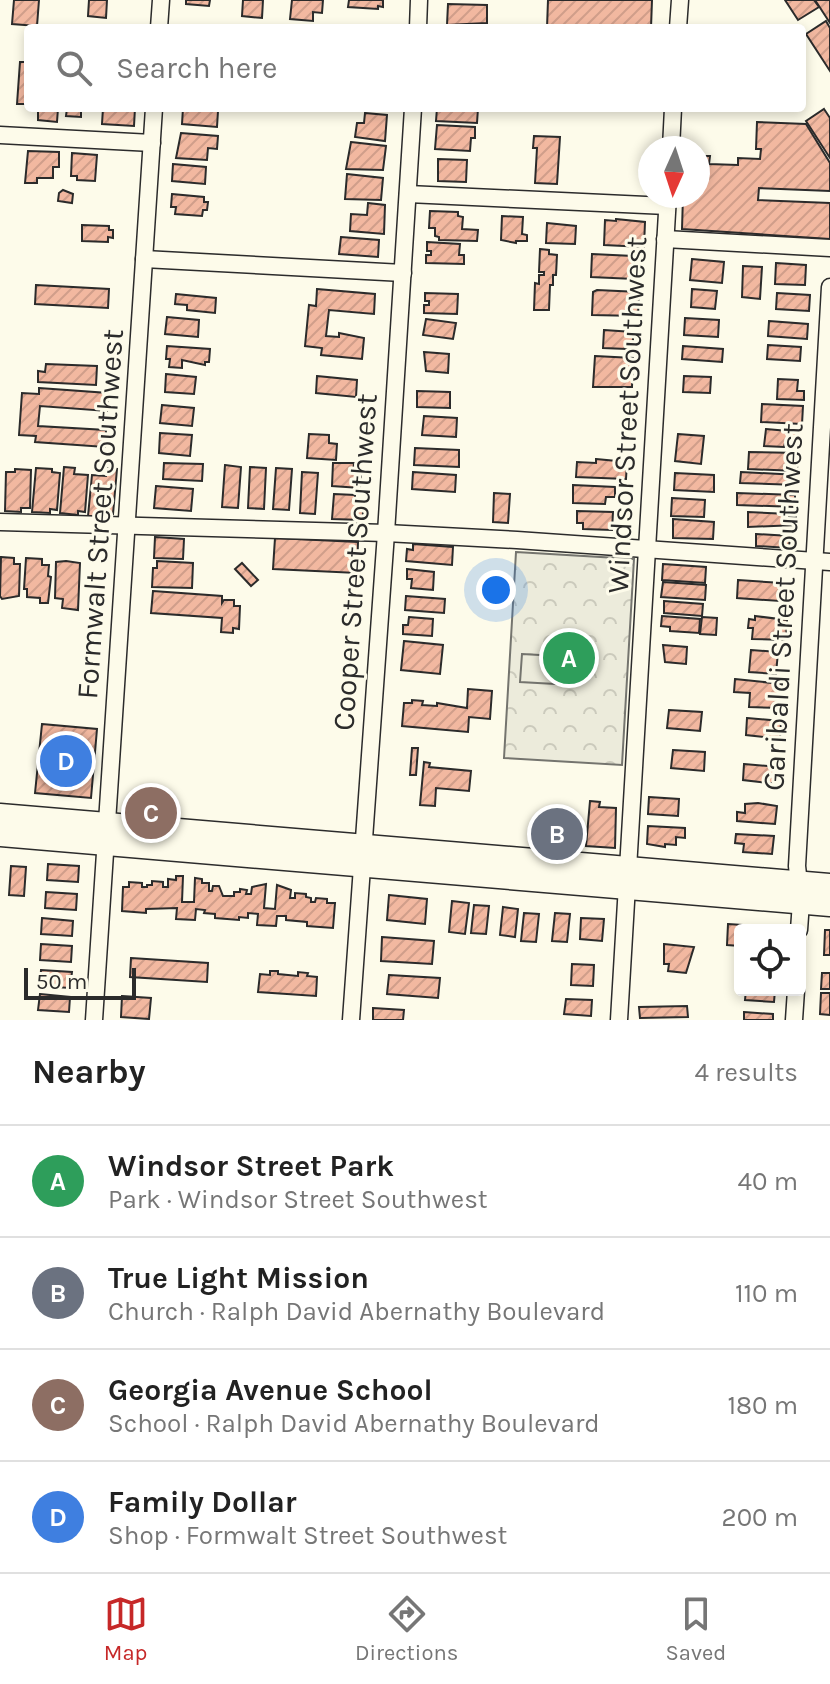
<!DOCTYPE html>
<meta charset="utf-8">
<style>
:root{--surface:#fff;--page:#f6f6f6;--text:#222;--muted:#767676;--line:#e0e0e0;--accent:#c62828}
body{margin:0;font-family:Karla,sans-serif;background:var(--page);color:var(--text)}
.controls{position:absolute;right:24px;bottom:24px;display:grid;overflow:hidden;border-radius:8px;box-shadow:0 4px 12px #0003}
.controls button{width:72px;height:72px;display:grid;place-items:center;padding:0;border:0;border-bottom:2px solid var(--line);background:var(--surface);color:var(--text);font:40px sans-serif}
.compass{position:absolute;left:638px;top:136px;width:72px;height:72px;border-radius:50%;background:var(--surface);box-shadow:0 4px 12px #0003;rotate:183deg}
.scale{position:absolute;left:24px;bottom:20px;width:112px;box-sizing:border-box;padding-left:8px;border:4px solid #2b2b2b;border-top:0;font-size:22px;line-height:28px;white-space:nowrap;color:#2b2b2b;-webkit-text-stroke:6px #fdfbea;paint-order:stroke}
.you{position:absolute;left:496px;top:590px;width:28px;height:28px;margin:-20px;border:6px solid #fff;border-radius:50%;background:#1a73e8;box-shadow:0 0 0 12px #1a73e833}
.badge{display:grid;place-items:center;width:52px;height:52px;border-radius:50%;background:var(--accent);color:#fff;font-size:26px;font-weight:700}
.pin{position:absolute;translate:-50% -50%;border:4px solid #fff;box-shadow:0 2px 8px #0006}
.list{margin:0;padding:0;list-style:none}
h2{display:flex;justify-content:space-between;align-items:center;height:104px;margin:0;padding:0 32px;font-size:34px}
h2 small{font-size:26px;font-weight:400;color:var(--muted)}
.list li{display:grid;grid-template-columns:52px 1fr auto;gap:24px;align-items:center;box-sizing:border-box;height:112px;padding:0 32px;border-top:2px solid var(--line)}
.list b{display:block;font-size:30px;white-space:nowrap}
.list p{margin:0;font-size:26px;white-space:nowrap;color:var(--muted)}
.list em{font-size:26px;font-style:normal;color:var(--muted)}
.icon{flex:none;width:44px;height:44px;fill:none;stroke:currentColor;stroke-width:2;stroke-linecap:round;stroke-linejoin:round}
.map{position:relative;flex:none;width:830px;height:1020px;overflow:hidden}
.search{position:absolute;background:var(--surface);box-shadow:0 4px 12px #0003;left:24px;right:24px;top:24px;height:88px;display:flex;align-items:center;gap:20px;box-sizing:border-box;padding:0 28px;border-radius:8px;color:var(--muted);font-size:30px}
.sheet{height:552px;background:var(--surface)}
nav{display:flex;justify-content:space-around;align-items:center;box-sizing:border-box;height:112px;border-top:2px solid var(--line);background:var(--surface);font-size:22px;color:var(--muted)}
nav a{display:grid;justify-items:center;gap:4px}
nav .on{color:var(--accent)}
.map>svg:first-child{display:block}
</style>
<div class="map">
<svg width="830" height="1020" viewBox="0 0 830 1020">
<defs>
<pattern id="park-crowns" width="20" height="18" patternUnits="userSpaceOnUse" patternTransform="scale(2)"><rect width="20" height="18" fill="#ecebdb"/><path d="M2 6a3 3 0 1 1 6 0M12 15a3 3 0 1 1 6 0" fill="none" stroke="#cbcabc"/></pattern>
<pattern id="building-hatch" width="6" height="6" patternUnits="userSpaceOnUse" patternTransform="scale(2)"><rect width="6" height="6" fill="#f2b8a0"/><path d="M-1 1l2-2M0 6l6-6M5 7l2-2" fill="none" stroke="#d09e8a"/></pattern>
</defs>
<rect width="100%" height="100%" fill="#fdfbea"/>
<polygon fill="url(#park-crowns)" stroke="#74746e" stroke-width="2" points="516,552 634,559 622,765 504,758"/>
<polygon fill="#ecebdb" stroke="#74746e" stroke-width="2" points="522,654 575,657 573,685 520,682"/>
<g fill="url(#building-hatch)" stroke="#2b2b2b" stroke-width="2">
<polygon points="14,0 39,0 37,26 12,24"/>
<polygon points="89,0 107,0 106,18 88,16"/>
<polygon points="186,0 210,0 209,6 186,4"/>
<polygon points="243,0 263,0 262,18 242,16"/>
<polygon points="292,0 323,0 322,13 313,12 313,21 290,19"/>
<polygon points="349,0 383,0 383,7 378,6 378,9 348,7"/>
<polygon points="548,0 652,0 651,28 547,28"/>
<polygon points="785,0 814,0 819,7 798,20"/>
<polygon points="815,0 830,0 830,23"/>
<polygon points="448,4 487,5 487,23 447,25"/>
<polygon points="826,21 830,28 830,71 806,34"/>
<polygon points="20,62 28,62 28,104 17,104"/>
<polygon points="38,108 58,108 57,122 38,120"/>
<polygon points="67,108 81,108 81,117 66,116"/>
<polygon points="103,108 135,108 134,126 102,124"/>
<polygon points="183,108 213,108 213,110 218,111 217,127 182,124"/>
<polygon points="437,108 478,108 477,123 436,121"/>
<polygon points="824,109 830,118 830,158 806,121"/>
<polygon points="365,113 387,115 385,141 355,137 357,123 364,123"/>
<polygon points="757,122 806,124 830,163 830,191 759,188 758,200 830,203 830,239 682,229 683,196 698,196 698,156 710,156 709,164 738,165 738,158 760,159 761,149 756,149"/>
<polygon points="437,125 475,127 475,138 471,138 470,151 435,149"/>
<polygon points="181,133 218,136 217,149 208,148 207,160 176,158"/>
<polygon points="534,136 560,137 557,184 535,183 537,148 533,148"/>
<polygon points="351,142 386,146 383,170 346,169"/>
<polygon points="28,151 59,152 59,167 53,167 53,178 37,178 37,183 25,183"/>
<polygon points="72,153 97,155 95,181 77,180 77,176 71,176"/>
<polygon points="438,159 467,160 466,182 438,181"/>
<polygon points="173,164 206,167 205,184 172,181"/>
<polygon points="347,174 383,178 381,200 345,199"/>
<polygon points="63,190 73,194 72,203 58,201 59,193"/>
<polygon points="172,194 204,197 204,202 208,202 207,210 203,210 202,216 175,214 176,207 171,207"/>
<polygon points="368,203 385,205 384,234 350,231 351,214 367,215"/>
<polygon points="430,211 458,212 458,216 463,217 462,229 478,230 477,241 439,240 439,237 435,236 435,228 429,228"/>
<polygon points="502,216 523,217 522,234 527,235 527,241 516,241 516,243 501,240"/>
<polygon points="616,219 645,222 644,247 604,245 605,220 616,221"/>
<polygon points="547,223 576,226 575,244 546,243"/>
<polygon points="82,225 109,226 109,230 113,230 113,238 108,237 108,242 82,241"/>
<polygon points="341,237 379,240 378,257 339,254"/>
<polygon points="427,242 460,244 459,255 464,255 464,264 426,263 426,255 431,255 431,251 427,251"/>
<polygon points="540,249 549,250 549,254 557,255 556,275 553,275 553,285 550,285 549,310 534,310 535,283 539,284 539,275 544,275 544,272 539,272"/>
<polygon points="592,254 633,256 634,279 591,277"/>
<polygon points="692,259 724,262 722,283 690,280"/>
<polygon points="776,263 806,265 805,285 775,284"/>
<polygon points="743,266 762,267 760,299 742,297"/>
<polygon points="36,285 109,289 108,308 35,304"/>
<polygon points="317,289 375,294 374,314 329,310 326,336 339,337 339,333 364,338 362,359 321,355 322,348 305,346 309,305 316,306"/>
<polygon points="692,289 717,291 715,309 691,307"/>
<polygon points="597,290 639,292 638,316 592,315 593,292"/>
<polygon points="425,293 458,294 457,314 424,313 424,305 429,305 429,301 425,301"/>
<polygon points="777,293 810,295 809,311 776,309"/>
<polygon points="176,294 216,298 215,313 187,310 187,305 175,304"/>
<polygon points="167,317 199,320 198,337 165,334"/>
<polygon points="685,318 719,320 718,337 684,335"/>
<polygon points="426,319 456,323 453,339 423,335"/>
<polygon points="769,321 808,324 807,339 768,336"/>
<polygon points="604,330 633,332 633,345 628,345 627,349 603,348"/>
<polygon points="768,345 801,347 800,361 767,359"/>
<polygon points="167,346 210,349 209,362 205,362 205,365 182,360 182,368 169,367 170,359 166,359"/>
<polygon points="683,346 723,349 722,362 682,359"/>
<polygon points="424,352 449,354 448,373 426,371"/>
<polygon points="595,356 633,358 632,387 593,387"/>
<polygon points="46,364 97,366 96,385 38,382 38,371 45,372"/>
<polygon points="166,374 196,377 194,394 165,392"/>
<polygon points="317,376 357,380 356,397 316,393"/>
<polygon points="684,376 711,377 710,393 683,392"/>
<polygon points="778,379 798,380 797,391 804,391 804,400 777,399"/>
<polygon points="39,388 108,393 107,411 40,406 38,426 106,430 105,447 35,442 36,436 19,435 22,393 39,394"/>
<polygon points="417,391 450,392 450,408 417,407"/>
<polygon points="762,404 803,406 802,424 761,422"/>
<polygon points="162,405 194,408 192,426 160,423"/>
<polygon points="424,416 457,418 456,437 422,435"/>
<polygon points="766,429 799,432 798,444 785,443 784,447 764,446"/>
<polygon points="160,433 192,435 190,456 159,453"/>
<polygon points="309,434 329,435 329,443 337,444 336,460 307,458"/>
<polygon points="678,434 704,436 701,464 675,461"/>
<polygon points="415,448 459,450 459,467 414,465"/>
<polygon points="749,452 798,453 797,471 748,469"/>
<polygon points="596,459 627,462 626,479 576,477 577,462 596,463"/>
<polygon points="164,463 203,464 202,481 163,479"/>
<polygon points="333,463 354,463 353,471 361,472 360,488 332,486"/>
<polygon points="225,465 241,467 238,508 222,507"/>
<polygon points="64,467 75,468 74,474 88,475 85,512 78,511 78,515 60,513"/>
<polygon points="250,467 266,468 264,509 248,508"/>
<polygon points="36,468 52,469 52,472 60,473 57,510 50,509 50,513 32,512"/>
<polygon points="107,468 117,469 113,514 106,513 106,517 88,516 92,475 106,476"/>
<polygon points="276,468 292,469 289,510 273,509"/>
<polygon points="15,469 31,470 30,508 21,508 21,512 5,511 6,472 15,472"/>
<polygon points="302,472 318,473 315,514 300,513"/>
<polygon points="413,472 456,475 455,492 412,489"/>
<polygon points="741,472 798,475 797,485 740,483"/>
<polygon points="675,473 714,475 714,492 674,490"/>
<polygon points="573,485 615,487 615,497 606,497 605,504 573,503"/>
<polygon points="156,486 193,489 191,511 154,508"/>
<polygon points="494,493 510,494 508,523 493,522"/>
<polygon points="737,493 795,495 795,507 737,505"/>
<polygon points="334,494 355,495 355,503 363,504 363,520 332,519"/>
<polygon points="672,498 705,500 704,517 671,516"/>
<polygon points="577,511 613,512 612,530 583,529 583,523 577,523"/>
<polygon points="748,512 789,514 789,517 796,517 796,525 748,527"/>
<polygon points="673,519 714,522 713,539 673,538"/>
<polygon points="756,534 790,536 789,548 756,546"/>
<polygon points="155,537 184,539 183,559 154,558"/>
<polygon points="275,538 358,542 357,573 273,569"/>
<polygon points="413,544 453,547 452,565 406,561 407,549 413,550"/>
<polygon points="1,557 14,558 14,564 20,564 19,596 2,599 0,596"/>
<polygon points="26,558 42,559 42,565 49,565 48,576 51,577 48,603 40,603 40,598 27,597 27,589 24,589"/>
<polygon points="66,561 80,563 78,610 62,608 63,599 55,598 56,562"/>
<polygon points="157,561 193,563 192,588 152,587 153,568 157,568"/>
<polygon points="242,563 258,580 251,586 235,569"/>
<polygon points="663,564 706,567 705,583 662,580"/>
<polygon points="407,569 434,572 433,590 411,588 412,579 407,579"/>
<polygon points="738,580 782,583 780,601 737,598"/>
<polygon points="663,582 706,585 705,600 661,597"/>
<polygon points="153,591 222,596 222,603 224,600 234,600 234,606 240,606 239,629 233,628 233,633 221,632 222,618 151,613"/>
<polygon points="406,596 445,599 444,613 405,610"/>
<polygon points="664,601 703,604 702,616 664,613"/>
<polygon points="662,616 700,619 699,633 670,631 670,627 661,626"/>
<polygon points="755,616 787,620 786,640 752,639 753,628 748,628 749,619 755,620"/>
<polygon points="409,617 433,619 432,636 403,634 403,625 408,625"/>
<polygon points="702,617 717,618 716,635 700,634"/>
<polygon points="404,641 443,645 440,674 401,670"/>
<polygon points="663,645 687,647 686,664 665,662"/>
<polygon points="751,650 778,652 776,674 749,672"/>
<polygon points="735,679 782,684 780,708 749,707 750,693 734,692"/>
<polygon points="468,689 492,691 490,719 469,717 468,732 402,726 404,703 412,703 412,700 423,701 422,705 437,706 437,703 467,708"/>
<polygon points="669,710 702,712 700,731 667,728"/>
<polygon points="747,718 781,721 780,739 746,735"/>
<polygon points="42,724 97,729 91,798 35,793"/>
<polygon points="412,748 418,748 416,775 410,775"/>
<polygon points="673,750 705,752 704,771 671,768"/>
<polygon points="424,762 430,763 429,767 471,771 469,791 436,788 435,806 420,805"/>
<polygon points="744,764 779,767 778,784 743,780"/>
<polygon points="649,797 679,799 678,816 648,814"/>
<polygon points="590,801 600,802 599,807 616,808 615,848 586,846"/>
<polygon points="758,803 777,806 775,824 737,821 737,812 745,813 745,804"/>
<polygon points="648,826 685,828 685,838 676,837 676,845 665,844 665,847 647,844"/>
<polygon points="736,834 774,836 772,854 743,852 744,844 735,843"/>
<polygon points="48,864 79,866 78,882 47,880"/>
<polygon points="11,866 26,867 24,896 9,895"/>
<polygon points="176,876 183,876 182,902 194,902 195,878 202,879 202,883 209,883 209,891 212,891 213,886 219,886 223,896 234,896 234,892 240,892 240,889 247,890 246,894 251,894 252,887 266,884 264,908 275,909 277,885 291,890 290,898 295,898 295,893 306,894 306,897 311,898 311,902 315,902 316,898 327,899 327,903 335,903 333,928 307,926 307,922 286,920 286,916 277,916 276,926 257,925 258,914 248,913 248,918 239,917 239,920 215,918 215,914 204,913 205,910 196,909 195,920 176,919 177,908 146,909 146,913 122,911 123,887 129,887 129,882 142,883 142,887 147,887 147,885 152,885 152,881 163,882 163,887 168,887 168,879 176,880"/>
<polygon points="46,892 77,894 76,910 45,908"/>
<polygon points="389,895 427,899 425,924 387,920"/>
<polygon points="452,901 469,903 465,934 449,932"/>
<polygon points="474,905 489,906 486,934 471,933"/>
<polygon points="503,907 518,909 515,937 500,935"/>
<polygon points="524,913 539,914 536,942 521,941"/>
<polygon points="555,913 570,914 567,942 552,941"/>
<polygon points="42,918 73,921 72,936 41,934"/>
<polygon points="581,918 604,919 602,941 580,939"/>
<polygon points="728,924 757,926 757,930 740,930 740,946 727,945"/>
<polygon points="825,930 830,930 830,955 824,955"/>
<polygon points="382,937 434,941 432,964 381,961"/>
<polygon points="41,944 72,946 71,962 40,960"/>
<polygon points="664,944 694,947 686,973 668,971 669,964 664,964"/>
<polygon points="131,958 208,963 207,982 130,977"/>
<polygon points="572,964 594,965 593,986 571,985"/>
<polygon points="41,970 72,972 70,988 40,986"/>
<polygon points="270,971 278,971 278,974 298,976 298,972 308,973 307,976 317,977 316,996 258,992 260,974 270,975"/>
<polygon points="822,973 830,973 830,989 821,989"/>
<polygon points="389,975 440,978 438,998 387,994"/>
<polygon points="746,990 775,990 774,1002 745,1000"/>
<polygon points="821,993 830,993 830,1015 820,1014"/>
<polygon points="40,994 70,997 69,1012 38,1010"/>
<polygon points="122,996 151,998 149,1019 121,1017"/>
<polygon points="566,999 592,1000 591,1016 564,1014"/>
<polygon points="687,1006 688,1017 640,1018 639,1007"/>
<polygon points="373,1008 404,1010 403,1020 373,1020"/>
<polygon points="744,1012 773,1014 773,1020 744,1020"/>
</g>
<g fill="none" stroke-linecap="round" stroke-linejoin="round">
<defs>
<g id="minor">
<polyline points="159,28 161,0"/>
<polyline points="418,28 419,0"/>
<polyline points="678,28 680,0"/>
<polyline points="0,135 152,143"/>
<polyline points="671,148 673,108"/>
<polyline points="408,194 667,206"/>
<polyline points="665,239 830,248"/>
<polyline points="144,259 403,273"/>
<polyline points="0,522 386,533 517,540 830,562"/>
<polyline points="799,930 801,902 797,866 830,287"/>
<polyline points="94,1020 154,108"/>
<polyline points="351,1020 386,533 413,108"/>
<polyline points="619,1020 668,196"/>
<polyline points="794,1020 796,990"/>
</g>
<g id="major">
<polyline points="0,815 830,885"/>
<polyline points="0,835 830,905"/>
</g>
</defs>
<use href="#minor" stroke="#2b2b2b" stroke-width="19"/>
<use href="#major" stroke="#2b2b2b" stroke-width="25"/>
<use href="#minor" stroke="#fdfbea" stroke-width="16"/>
<use href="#major" stroke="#fdfbea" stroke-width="22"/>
</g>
<g text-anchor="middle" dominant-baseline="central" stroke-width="6" stroke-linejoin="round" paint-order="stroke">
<g font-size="30" fill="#2b2b2b" stroke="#fdfbea">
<text transform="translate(627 415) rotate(-87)">Windsor Street Southwest</text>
<text transform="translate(100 514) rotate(-86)">Formwalt Street Southwest</text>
<text transform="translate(355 562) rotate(-86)">Cooper Street Southwest</text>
<text transform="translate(783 607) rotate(-87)">Garibaldi Street Southwest</text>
</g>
</g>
</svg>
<div class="controls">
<button><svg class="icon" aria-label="locate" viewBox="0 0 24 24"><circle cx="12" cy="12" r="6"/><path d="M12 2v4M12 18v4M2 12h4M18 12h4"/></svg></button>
</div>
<svg class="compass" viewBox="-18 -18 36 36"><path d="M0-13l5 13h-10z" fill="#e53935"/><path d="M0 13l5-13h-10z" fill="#767676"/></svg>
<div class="scale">50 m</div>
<div class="you"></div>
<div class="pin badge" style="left:569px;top:658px;background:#2e9e5b">A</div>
<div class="pin badge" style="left:557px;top:834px;background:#6b7280">B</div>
<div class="pin badge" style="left:151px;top:813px;background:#8d6e63">C</div>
<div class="pin badge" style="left:66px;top:761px;background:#3f7fe0">D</div>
<div class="search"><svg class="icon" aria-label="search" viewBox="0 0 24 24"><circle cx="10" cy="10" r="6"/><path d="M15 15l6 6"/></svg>Search here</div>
</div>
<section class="sheet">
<h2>Nearby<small>4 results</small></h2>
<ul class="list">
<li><span class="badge" style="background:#2e9e5b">A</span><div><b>Windsor Street Park</b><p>Park · Windsor Street Southwest</p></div><em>40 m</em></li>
<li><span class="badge" style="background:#6b7280">B</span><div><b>True Light Mission</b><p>Church · Ralph David Abernathy Boulevard</p></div><em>110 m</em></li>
<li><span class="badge" style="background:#8d6e63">C</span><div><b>Georgia Avenue School</b><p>School · Ralph David Abernathy Boulevard</p></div><em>180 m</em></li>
<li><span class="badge" style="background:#3f7fe0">D</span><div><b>Family Dollar</b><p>Shop · Formwalt Street Southwest</p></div><em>200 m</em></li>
</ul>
</section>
<nav>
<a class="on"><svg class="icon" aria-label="map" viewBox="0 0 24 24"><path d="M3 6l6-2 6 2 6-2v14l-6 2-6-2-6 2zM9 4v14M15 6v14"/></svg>Map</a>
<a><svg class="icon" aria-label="directions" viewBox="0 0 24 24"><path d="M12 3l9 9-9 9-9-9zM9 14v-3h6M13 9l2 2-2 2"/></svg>Directions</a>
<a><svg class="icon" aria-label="saved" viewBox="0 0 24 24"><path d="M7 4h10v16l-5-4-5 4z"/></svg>Saved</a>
</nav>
